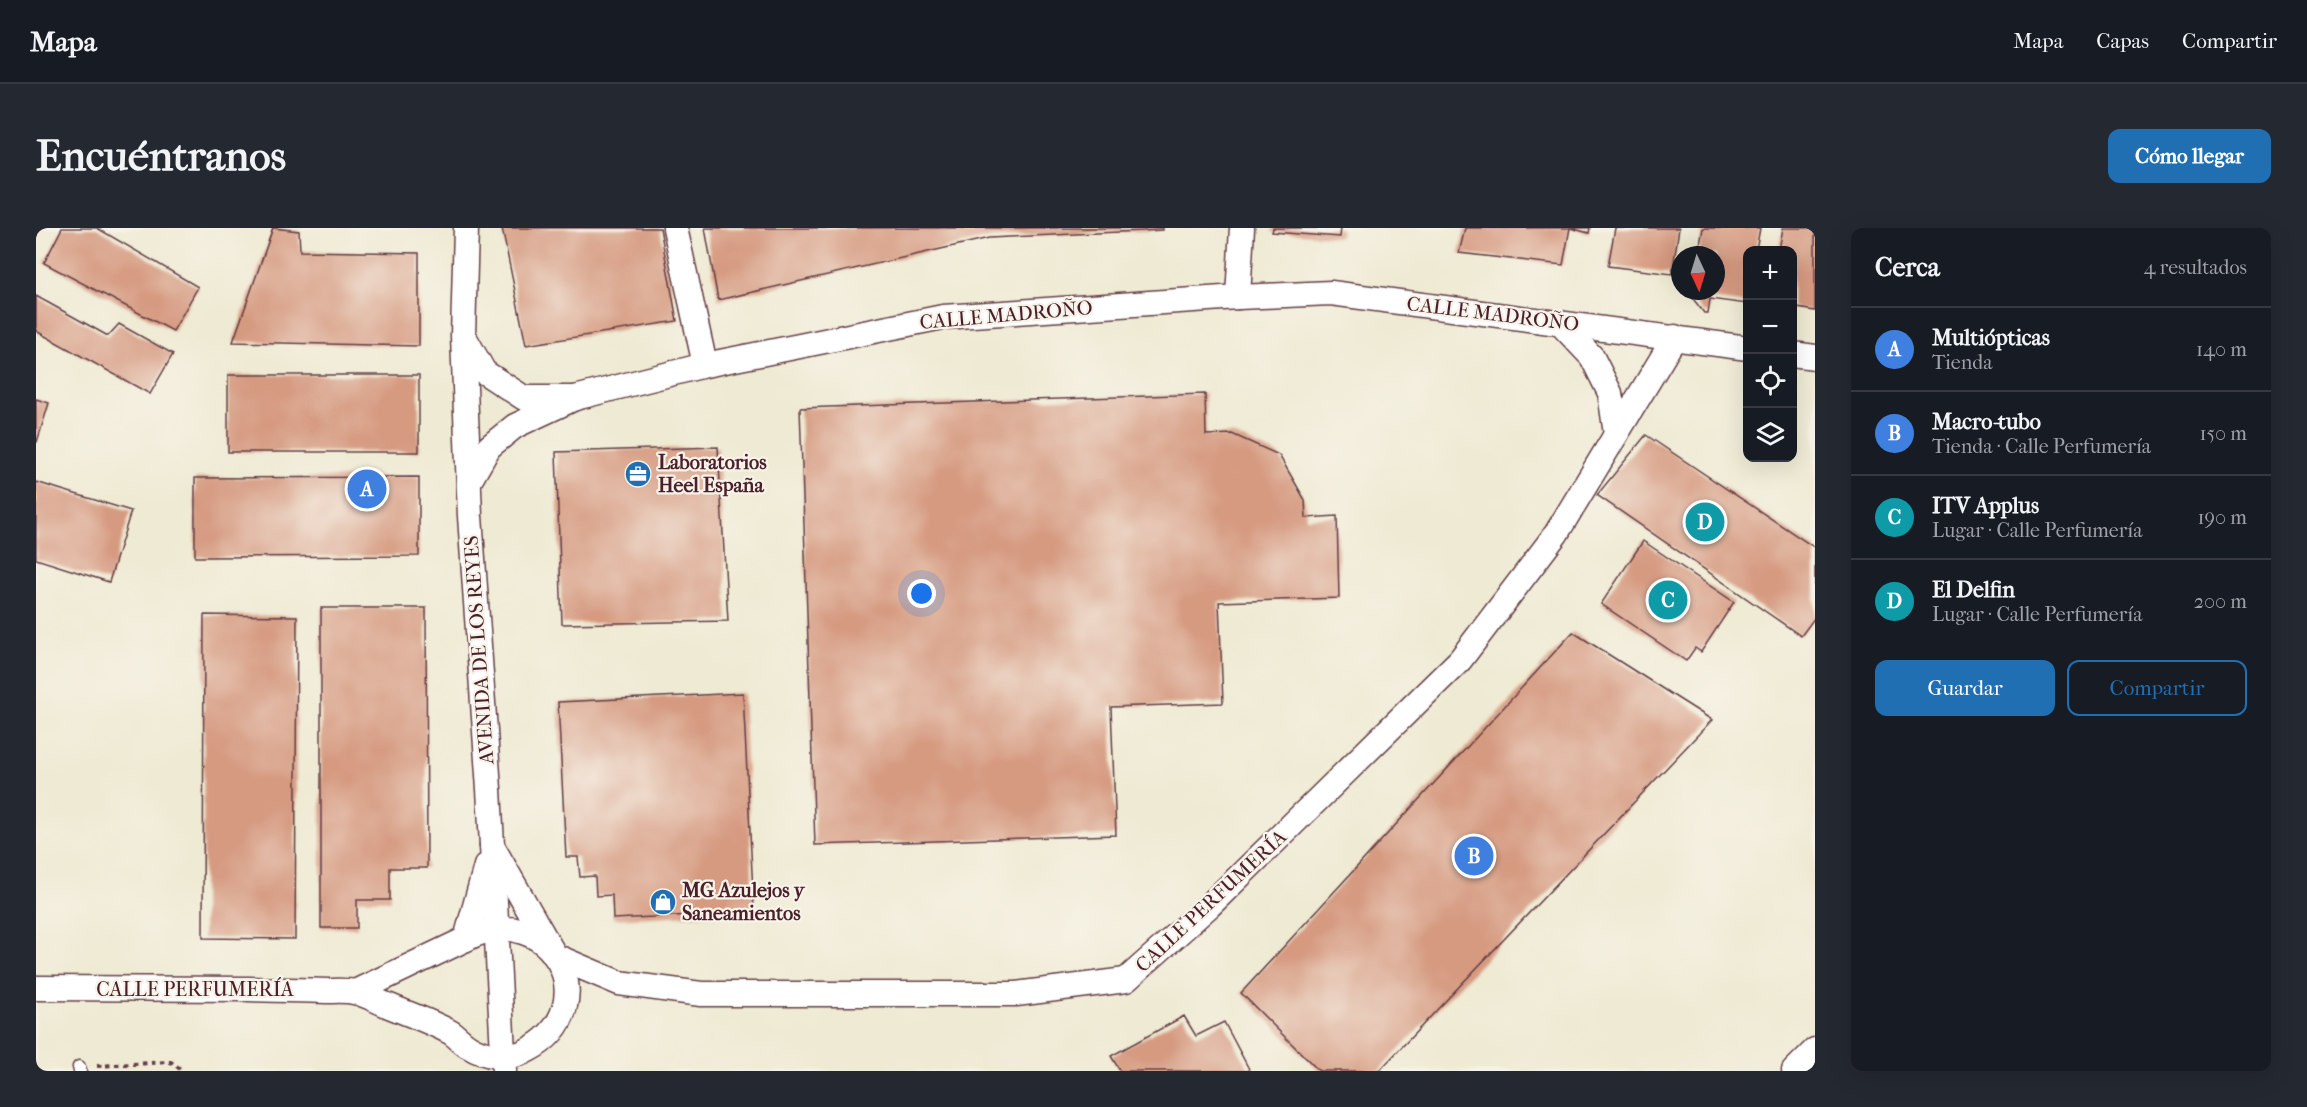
<!DOCTYPE html>
<html lang="es">
<meta charset="utf-8">
<style>
:root{--surface:#171b24;--page:#242831;--text:#f1f3f6;--muted:#9ea1a6;--line:#363941;--accent:#1f6fb2}
body{margin:0;font-family:"IM FELL French Canon",serif;background:var(--page);color:var(--text)}
.controls{position:absolute;right:18px;top:18px;display:grid;overflow:hidden;border-radius:12px;box-shadow:0 6px 24px #0002}
.controls button{width:54px;height:54px;display:grid;place-items:center;padding:0;border:0;border-bottom:2px solid var(--line);background:var(--surface);color:var(--text);font:30px sans-serif}
.compass{position:absolute;left:1635px;top:18px;width:54px;height:54px;border-radius:50%;background:var(--surface);box-shadow:0 6px 24px #0002;rotate:176deg}
.you{position:absolute;left:886px;top:366px;width:21px;height:21px;margin:-15px;border:4px solid #fff;border-radius:50%;background:#1a73e8;box-shadow:0 0 0 9px #1a73e833}
.badge{display:grid;place-items:center;width:39px;height:39px;border-radius:50%;background:var(--accent);color:#fff;font-size:20px;font-weight:700}
.pin{position:absolute;translate:-50% -50%;border:3px solid #fff;box-shadow:0 2px 6px #0006}
.list{margin:0;padding:0;list-style:none}
h2{display:flex;justify-content:space-between;align-items:center;height:78px;margin:0;padding:0 24px;font-size:26px}
h2 small{font-size:20px;font-weight:400;color:var(--muted)}
.list li{display:grid;grid-template-columns:39px 1fr auto;gap:18px;align-items:center;box-sizing:border-box;height:84px;padding:0 24px;border-top:2px solid var(--line)}
.list b{display:block;font-size:22px;white-space:nowrap}
.list p{margin:0;font-size:20px;white-space:nowrap;color:var(--muted)}
.list em{font-size:20px;font-style:normal;color:var(--muted)}
.actions{display:flex;gap:12px;padding:18px 24px}
.actions a{flex:1;padding:14px 0;border:2px solid var(--accent);border-radius:12px;text-align:center;font-size:21px;color:var(--accent)}
.actions .main{background:var(--accent);color:#fff}
.icon{flex:none;width:33px;height:33px;fill:none;stroke:currentColor;stroke-width:2;stroke-linecap:round;stroke-linejoin:round}
.map{position:relative;flex:none;width:1779px;height:843px;overflow:hidden;border-radius:12px}
header{display:flex;align-items:center;gap:36px;box-sizing:border-box;height:84px;padding:0 30px;background:var(--surface);border-bottom:2px solid var(--line)}
header strong{font-size:28px}
nav{display:flex;gap:33px;margin-inline-start:auto;font-size:21px}
.intro{display:flex;align-items:center;justify-content:space-between;box-sizing:border-box;height:144px;padding:0 36px}
h1{margin:0;font-size:42px}
.button{padding:15px 27px;border-radius:12px;background:var(--accent);color:#fff;font-size:21px;font-weight:700}
main{display:flex;gap:36px;padding:0 36px}
aside{flex:1;background:var(--surface);border-radius:12px;box-shadow:0 6px 24px #0002}
.map>svg:first-child{display:block}
</style>
<header>
<strong>Mapa</strong>
<nav><a>Mapa</a><a>Capas</a><a>Compartir</a></nav>
</header>
<div class="intro"><h1>Encuéntranos</h1><a class="button">Cómo llegar</a></div>
<main>
<div class="map">
<svg width="1779" height="843" viewBox="0 0 1779 843">
<rect width="100%" height="100%" fill="#f7f3e8"/>
<filter id="ink" filterUnits="userSpaceOnUse"><feTurbulence type="fractalNoise" baseFrequency=".0167" numOctaves="2"/><feDisplacementMap in="SourceGraphic" scale="12" xChannelSelector="R" yChannelSelector="G"/><feConvolveMatrix kernelMatrix="1 2 1 2 8 2 1 2 1" color-interpolation-filters="sRGB"/></filter>
<filter id="wash" filterUnits="userSpaceOnUse"><feTurbulence type="fractalNoise" baseFrequency=".008" numOctaves="4" result="noise"/><feDisplacementMap in="SourceGraphic" scale="24" xChannelSelector="R" yChannelSelector="G"/><feGaussianBlur stdDeviation="1.35" result="paint"/><feColorMatrix in="noise" values="0 0 0 0 0 0 0 0 0 0 0 0 0 0 0 0 0 1.4 0 .05"/><feComposite in="paint" operator="in"/></filter>
<g filter="url(#wash)">
<rect width="100%" height="100%" fill="#efead3"/>
<g id="blocks">
<g fill="#d69a80">
<polygon points="26,0 61,0 162,59 137,103 8,35"/>
<polygon points="237,0 263,3 264,23 383,25 383,118 197,114"/>
<polygon points="466,0 624,0 641,93 490,117"/>
<polygon points="669,0 1127,0 1127,2 953,10 682,72"/>
<polygon points="1237,0 1305,0 1304,9 1236,4"/>
<polygon points="1429,0 1534,0 1527,37 1423,25"/>
<polygon points="1534,0 1554,0 1553,5"/>
<polygon points="1579,0 1643,0 1636,46 1572,38"/>
<polygon points="1667,0 1724,0 1720,22 1712,22 1711,76 1674,71 1672,85 1668,85 1655,68 1656,63 1680,63 1680,27 1662,27"/>
<polygon points="1747,0 1779,0 1779,83 1756,79 1756,22 1743,22"/>
<polygon points="0,68 72,108 83,96 137,126 114,166 0,103"/>
<rect x="192" y="147" width="191" height="77"/>
<polygon points="1169,166 1170,207 1196,206 1243,227 1269,272 1270,290 1301,288 1303,370 1183,374 1187,475 1075,479 1080,607 779,617 764,180"/>
<polygon points="0,171 13,175 1,214 0,214"/>
<polygon points="1610,207 1779,320 1779,389 1765,408 1561,267"/>
<polygon points="682,219 692,393 526,396 520,224"/>
<polygon points="383,249 383,328 159,329 159,250"/>
<polygon points="0,254 95,283 73,354 0,331"/>
<polygon points="1607,313 1698,374 1665,424 1659,420 1650,433 1565,376"/>
<polygon points="285,380 390,380 391,640 354,640 354,672 321,672 321,700 285,700"/>
<polygon points="168,387 261,388 259,711 167,710"/>
<polygon points="1537,404 1676,492 1343,843 1283,843 1205,765"/>
<polygon points="707,465 718,684 577,691 576,667 560,668 559,648 544,649 542,629 530,629 522,474"/>
<polygon points="1148,788 1160,808 1188,794 1214,843 1084,843 1075,828"/>
</g>
</g>
</g>
<g filter="url(#ink)">
<use href="#blocks" fill-opacity="0" stroke="#633d44" stroke-width="1.5"/>
<g fill="none" stroke-linecap="round" stroke-linejoin="round">
<defs>
<polyline id="lane" points="43,839 44,843"/>
<g id="street">
<polyline points="430,0 427,108 434,288 453,561 468,843"/>
<polyline points="639,0 669,137"/>
<polyline points="1202,69 1206,0"/>
<polyline points="1524,95 1556,129 1574,165 1580,206"/>
<polyline points="430,112 448,144 488,170 539,170 479,198 453,219 434,252"/>
<polyline points="1756,126 1779,129"/>
<polyline points="539,170 669,137 907,89 1202,69 1295,65 1712,120"/>
<polyline points="456,618 519,728 583,755 665,766 980,766 1090,752 1173,678 1424,432 1520,306 1639,109"/>
<path d="M 0,760 C 71,760 142,761 213,761 C 239,762 265,762 291,763 C 299,763 309,762 318,764 C 329,766 341,773 351,777 C 372,786 394,793 414,804 C 421,808 425,814 432,818 C 449,829 474,832 492,822 C 573,779 514,667 430,711"/>
<polyline points="319,764 430,711 450,638"/>
<polyline points="1758,843 1779,822"/>
</g>
</defs>
<use href="#lane" stroke="#633d44" stroke-width="15"/>
<use href="#street" stroke="#633d44" stroke-width="27"/>
<polyline stroke="#633d44" stroke-width="4" stroke-dasharray="4.5 4.5" stroke-linecap="butt" points="61,838 135,834 147,843"/>
<use href="#lane" stroke="#fff" stroke-width="12"/>
<use href="#street" stroke="#fff" stroke-width="24"/>
</g>
</g>
<defs>
<symbol id="office-disc" viewBox="-11 -11 22 22"><circle r="9.5" fill="#1f6fb2" stroke="#f7f3e8"/><path d="M-6-3h4V-5.5h4V-3h4V5H-6ZM-1-4.5V-3h2v-1.5ZM-6 0V1H6V0Z" fill="#fff"/></symbol>
<symbol id="shop-disc" viewBox="-11 -11 22 22"><circle r="9.5" fill="#1f6fb2" stroke="#f7f3e8"/><path d="M-5-2.5h2.3a2.7 3.5 0 0 1 5.4 0H5L5.5 6h-11ZM-1.5-2.5h3a1.5 2.3 0 0 0-3 0Z" fill="#fff"/></symbol>
</defs>
<g fill-rule="evenodd">
<use href="#office-disc" x="587" y="231" width="30" height="30"/>
<use href="#shop-disc" x="612" y="659" width="30" height="30"/>
</g>
<g text-anchor="middle" dominant-baseline="central" stroke-width="4.5" stroke-linejoin="round" paint-order="stroke">
<g font-size="20" fill="#4a1f2b" stroke="#f7f3e8">
<text transform="translate(1457 86) rotate(7)">CALLE MADROÑO</text>
<text transform="translate(970 87) rotate(-5)">CALLE MADROÑO</text>
<text transform="translate(443 422) rotate(-94)">AVENIDA DE LOS REYES</text>
<text transform="translate(1175 673) rotate(-43)">CALLE PERFUMERÍA</text>
<text x="159" y="761">CALLE PERFUMERÍA</text>
</g>
<g font-size="20" font-weight="bold" fill="#4a1f2b" stroke="#f7f3e8" text-anchor="start">
<text x="622" y="234">Laboratorios<tspan x="622" dy="23">Heel España</tspan></text>
<text x="646" y="662">MG Azulejos y<tspan x="646" dy="23">Saneamientos</tspan></text>
</g>
</g>
</svg>
<div class="controls">
<button>+</button>
<button>−</button>
<button><svg class="icon" aria-label="locate" viewBox="0 0 24 24"><circle cx="12" cy="12" r="6"/><path d="M12 2v4M12 18v4M2 12h4M18 12h4"/></svg></button>
<button><svg class="icon" aria-label="layers" viewBox="0 0 24 24"><path d="M12 4l9 5-9 5-9-5zM3 14l9 5 9-5"/></svg></button>
</div>
<svg class="compass" viewBox="-18 -18 36 36"><path d="M0-13l5 13h-10z" fill="#e53935"/><path d="M0 13l5-13h-10z" fill="#9ea1a6"/></svg>
<div class="you"></div>
<div class="pin badge" style="left:331px;top:261px;background:#3f7fe0">A</div>
<div class="pin badge" style="left:1438px;top:628px;background:#3f7fe0">B</div>
<div class="pin badge" style="left:1632px;top:372px;background:#0f9aa8">C</div>
<div class="pin badge" style="left:1669px;top:294px;background:#0f9aa8">D</div>
</div>
<aside>
<h2>Cerca<small>4 resultados</small></h2>
<ul class="list">
<li><span class="badge" style="background:#3f7fe0">A</span><div><b>Multiópticas</b><p>Tienda</p></div><em>140 m</em></li>
<li><span class="badge" style="background:#3f7fe0">B</span><div><b>Macro-tubo</b><p>Tienda · Calle Perfumería</p></div><em>150 m</em></li>
<li><span class="badge" style="background:#0f9aa8">C</span><div><b>ITV Applus</b><p>Lugar · Calle Perfumería</p></div><em>190 m</em></li>
<li><span class="badge" style="background:#0f9aa8">D</span><div><b>El Delfin</b><p>Lugar · Calle Perfumería</p></div><em>200 m</em></li>
</ul>
<div class="actions"><a class="main">Guardar</a><a>Compartir</a></div>
</aside>
</main>
